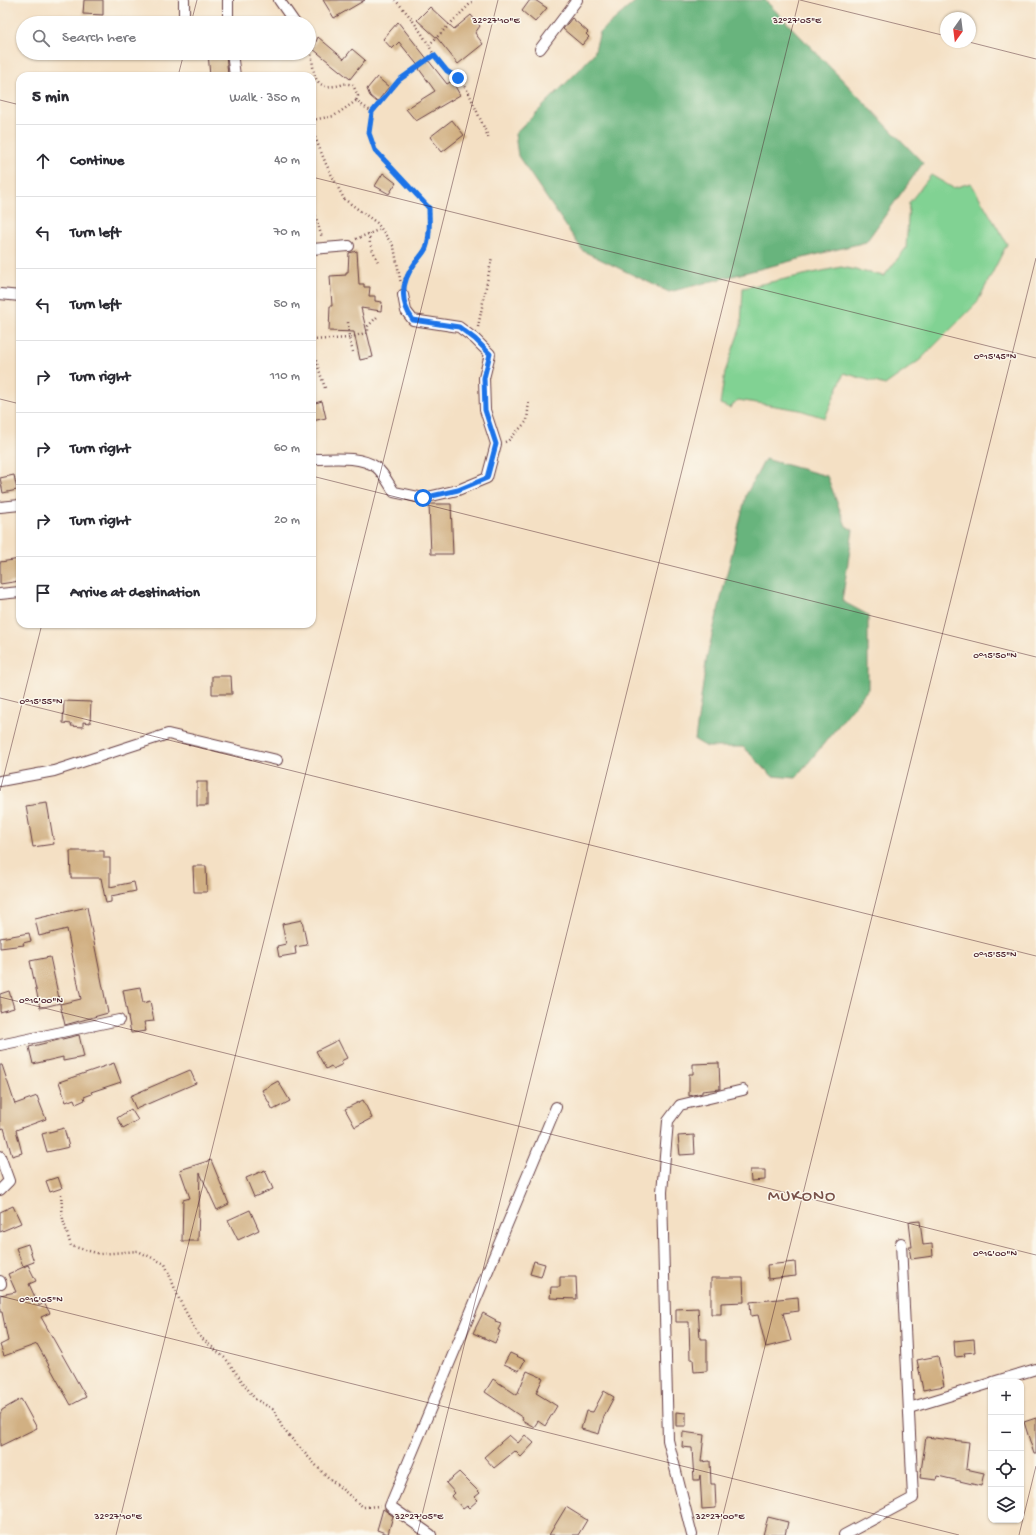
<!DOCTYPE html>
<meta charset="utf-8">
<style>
:root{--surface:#fff;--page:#f7f7f7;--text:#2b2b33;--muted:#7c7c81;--line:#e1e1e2}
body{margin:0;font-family:"Gochi Hand",sans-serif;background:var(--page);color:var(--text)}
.controls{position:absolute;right:12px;bottom:12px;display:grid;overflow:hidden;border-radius:8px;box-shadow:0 1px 3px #0004}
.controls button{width:36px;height:36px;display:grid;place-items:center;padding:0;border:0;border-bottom:1px solid var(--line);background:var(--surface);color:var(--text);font:20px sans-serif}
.compass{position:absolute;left:940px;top:12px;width:36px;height:36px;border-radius:50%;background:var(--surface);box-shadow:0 1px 3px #0004;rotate:194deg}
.stop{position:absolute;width:12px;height:12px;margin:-9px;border:3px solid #1a73e8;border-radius:50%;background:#fff}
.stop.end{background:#1a73e8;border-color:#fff;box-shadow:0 1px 4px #0008}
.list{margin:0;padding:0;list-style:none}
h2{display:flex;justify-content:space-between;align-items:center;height:52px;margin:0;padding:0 16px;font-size:17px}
h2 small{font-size:13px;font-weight:400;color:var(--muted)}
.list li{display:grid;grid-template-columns:26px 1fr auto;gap:12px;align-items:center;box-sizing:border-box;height:72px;padding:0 16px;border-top:1px solid var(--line)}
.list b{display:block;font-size:15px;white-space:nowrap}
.list em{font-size:13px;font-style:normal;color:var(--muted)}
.icon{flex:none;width:22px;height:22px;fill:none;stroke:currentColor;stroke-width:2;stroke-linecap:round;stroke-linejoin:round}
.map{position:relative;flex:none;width:1036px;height:1535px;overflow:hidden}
.search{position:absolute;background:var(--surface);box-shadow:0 1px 3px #0004;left:16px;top:16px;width:300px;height:44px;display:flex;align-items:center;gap:10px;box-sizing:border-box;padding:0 14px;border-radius:22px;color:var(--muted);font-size:15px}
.panel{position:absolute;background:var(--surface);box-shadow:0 1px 3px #0004;left:16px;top:72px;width:300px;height:556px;border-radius:12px}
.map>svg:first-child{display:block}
</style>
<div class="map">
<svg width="1036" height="1535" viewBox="0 0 1036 1535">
<rect width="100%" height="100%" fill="#fbf7ec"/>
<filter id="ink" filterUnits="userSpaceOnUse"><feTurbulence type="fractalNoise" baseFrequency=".025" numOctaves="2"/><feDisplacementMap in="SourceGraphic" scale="8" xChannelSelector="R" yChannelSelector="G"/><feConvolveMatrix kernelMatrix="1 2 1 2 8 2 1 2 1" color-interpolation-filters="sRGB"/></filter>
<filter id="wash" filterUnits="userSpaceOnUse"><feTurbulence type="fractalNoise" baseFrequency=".012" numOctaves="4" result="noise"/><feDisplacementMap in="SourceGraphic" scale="16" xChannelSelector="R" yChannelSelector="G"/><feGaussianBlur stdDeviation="0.9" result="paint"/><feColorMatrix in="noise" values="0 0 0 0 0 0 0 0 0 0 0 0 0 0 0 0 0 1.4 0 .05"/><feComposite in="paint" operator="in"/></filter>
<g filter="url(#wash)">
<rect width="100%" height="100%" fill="#f4e0c4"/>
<polygon fill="#81d293" stroke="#66785f" points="931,175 953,188 971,183 1007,244 977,303 920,360 885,385 844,373 825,418 800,410 738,400 730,408 720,404 725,372 741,326 743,288 841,267 884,276 906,248 909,203"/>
<g fill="#68b47d" stroke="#596a54">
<polygon points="637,0 765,0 923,163 866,242 669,292 583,251 518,156 515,134 581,68 594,53 600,32"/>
<polygon points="765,459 827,476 846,526 853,530 842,601 868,615 868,689 796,778 772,776 743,747 707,747 695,740 707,656 746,495"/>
</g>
<g id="blocks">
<g fill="#d1b083">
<polygon points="84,0 103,0 103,15 83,14"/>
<polygon points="323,0 365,0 334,18"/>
<polygon points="530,0 535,0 547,8 535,22 522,11"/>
<polygon points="430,7 454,29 471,15 480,26 475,33 483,44 458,64 437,38 417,20"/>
<polygon points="572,18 588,32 586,34 589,37 582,45 563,29"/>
<polygon points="398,22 447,84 452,81 460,95 416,121 406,109 435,91 419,69 420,68 399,42 392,49 383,39"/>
<polygon points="318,37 344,59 352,49 365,60 350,79 313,49"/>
<polygon points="208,53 226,53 228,76 210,76"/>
<polygon points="377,77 389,87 377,102 370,96 367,89"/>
<polygon points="452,120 464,135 442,152 430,137"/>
<polygon points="383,173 396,183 389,194 375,186"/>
<polygon points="357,251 359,284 364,284 364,287 370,287 369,296 375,296 375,301 382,302 381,311 361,308 373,357 360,360 354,332 329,331 330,306 332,306 330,276 346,275 346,272 348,272 349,253"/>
<polygon points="322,401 326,418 312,421 312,404"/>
<polygon points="14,475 17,490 3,493 0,478"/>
<polygon points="429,504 451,504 453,554 431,554"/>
<polygon points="20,559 20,581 0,584 0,562"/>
<polygon points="212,676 231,676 232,694 212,694"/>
<polygon points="64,701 91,702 90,723 83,722 83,727 71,726 72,724 63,723"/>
<rect x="197" y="782" width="10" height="24"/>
<polygon points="47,803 54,844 33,847 26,806"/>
<polygon points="70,851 104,851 104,858 110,858 110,887 134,882 136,891 111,896 111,902 106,903 101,878 71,878"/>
<polygon points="193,866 206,866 207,892 194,892"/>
<polygon points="87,907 108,1013 65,1025 60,1004 81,999 67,929 39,936 35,919"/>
<polygon points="302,920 307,945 295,947 296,954 279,957 277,946 286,944 282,924"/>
<polygon points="29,933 31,941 23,943 24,945 0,948 0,938"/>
<polygon points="50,957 60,1003 40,1008 30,961"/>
<polygon points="140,987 143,1003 150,1001 154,1021 144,1022 146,1031 131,1033 123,990"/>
<polygon points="9,991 14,1008 0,1012 0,994"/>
<polygon points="79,1035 84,1057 63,1061 63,1057 33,1064 29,1047"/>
<polygon points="338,1040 347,1058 341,1061 343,1064 333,1069 331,1066 326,1069 316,1051"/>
<polygon points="114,1063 121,1082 91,1092 92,1094 84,1097 85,1100 76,1104 74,1099 66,1102 59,1082"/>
<polygon points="719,1063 720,1089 702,1091 702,1093 689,1096 689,1074 693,1074 693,1064"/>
<polygon points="0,1065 2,1065 15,1104 37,1096 46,1119 16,1130 22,1153 12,1156 4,1128 0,1129"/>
<polygon points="190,1070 196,1083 136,1109 130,1096"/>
<polygon points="278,1081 290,1101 273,1110 262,1090"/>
<polygon points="363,1100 372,1118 355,1127 345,1109"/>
<polygon points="131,1109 138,1120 123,1128 117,1118"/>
<polygon points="64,1128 69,1147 47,1152 42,1134"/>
<polygon points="694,1135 695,1154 680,1155 678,1136"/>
<polygon points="211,1160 229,1204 217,1210 200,1173 198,1241 182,1241 183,1200 190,1198 180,1170"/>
<polygon points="265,1170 273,1189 254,1197 246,1178"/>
<polygon points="750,1170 765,1170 765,1180 751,1181"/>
<polygon points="58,1177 62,1188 50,1192 46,1181"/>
<polygon points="13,1206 21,1223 0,1232 0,1212"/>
<polygon points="250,1210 259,1230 238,1240 228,1220"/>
<polygon points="920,1221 923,1245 932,1244 933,1256 911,1259 909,1247 912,1247 909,1222"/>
<polygon points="28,1244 34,1262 23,1266 16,1248"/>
<polygon points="534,1261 545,1264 541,1277 530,1274"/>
<polygon points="795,1262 796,1276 768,1279 767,1265"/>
<polygon points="28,1265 36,1281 29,1284 39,1306 44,1303 50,1313 41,1317 86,1397 71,1405 37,1344 4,1356 0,1345 8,1341 2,1312 0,1312 0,1295 16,1292 8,1274"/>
<polygon points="560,1277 576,1277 577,1299 550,1298 551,1287 560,1287"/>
<polygon points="711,1278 743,1278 744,1302 721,1303 721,1314 711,1314"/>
<polygon points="798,1297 799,1311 783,1313 791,1341 766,1347 758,1315 751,1316 750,1302"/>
<polygon points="698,1308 700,1339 707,1339 707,1371 694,1372 693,1359 690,1359 689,1322 676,1322 676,1309"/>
<polygon points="483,1313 496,1320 495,1322 501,1324 498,1330 500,1331 495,1343 473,1333"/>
<polygon points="974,1339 975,1352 964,1353 965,1356 955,1357 954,1341"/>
<polygon points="510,1353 525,1360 519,1371 504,1364"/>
<polygon points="938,1356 944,1386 923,1390 917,1360"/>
<polygon points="527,1371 543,1378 536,1393 557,1406 545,1426 538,1421 534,1427 522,1420 523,1418 485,1392 493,1379 517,1395"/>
<polygon points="604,1391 614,1397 604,1416 599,1434 581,1429 586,1411 593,1412"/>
<polygon points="21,1399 37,1428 0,1446 0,1414 2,1410"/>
<polygon points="676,1412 686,1413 686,1426 676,1426"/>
<polygon points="1036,1418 1036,1454 1034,1454 1024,1422"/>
<polygon points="683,1432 704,1435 701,1462 710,1461 711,1484 715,1484 716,1508 702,1509 700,1475 699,1480 694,1480 692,1448 682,1447"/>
<polygon points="509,1435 518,1443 525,1435 534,1443 521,1457 515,1451 494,1468 484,1457"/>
<polygon points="926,1437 969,1442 966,1469 984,1473 981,1486 938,1476 937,1480 920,1478"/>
<polygon points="459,1472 480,1493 475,1497 478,1500 469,1508 467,1506 463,1509 452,1496 455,1493 446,1483"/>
<polygon points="566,1507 587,1520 578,1535 549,1535"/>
<polygon points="383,1509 393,1516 388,1534 377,1530"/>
<polygon points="768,1517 788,1522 785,1535 763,1535"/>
</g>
</g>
</g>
<g filter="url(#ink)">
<use href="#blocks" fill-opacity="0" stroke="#643c42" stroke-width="1"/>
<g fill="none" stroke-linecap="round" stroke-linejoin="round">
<defs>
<g id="street">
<polyline points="184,0 184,23"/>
<polyline points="228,0 228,23"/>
<polyline points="279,0 295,23"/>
<polyline points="540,49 577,0"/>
<polyline points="232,53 235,76"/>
<polyline points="312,249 349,246"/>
<polyline points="0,294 20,296"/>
<path d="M 312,459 C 332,459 359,455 376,467 C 383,472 389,484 394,492 L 423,498 L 458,490 L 487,478 L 496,444 L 485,410 L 484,378 L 490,354 L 475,339 L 459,327 L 413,320 L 406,311 L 403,295"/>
<polyline points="0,507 20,505"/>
<polyline points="0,594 20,592"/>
<polyline points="0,781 54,771 168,734 277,760"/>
<polyline points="0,1045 119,1020"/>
<polyline points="0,1156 9,1181 0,1190"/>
<polyline points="0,1281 1,1284"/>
<polyline points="993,1382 1036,1369"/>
<polyline points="909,1408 991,1383"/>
<polyline points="431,1535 390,1506 556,1107"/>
<polyline points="692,1535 668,1440 662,1192 668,1121 680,1105 743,1090"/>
<polyline points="844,1535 913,1498 901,1243"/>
</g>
</defs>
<use href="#street" stroke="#643c42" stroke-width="12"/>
<g stroke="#643c42" stroke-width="2.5" stroke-dasharray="1 3" stroke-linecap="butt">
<polyline points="429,45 474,0"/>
<path d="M 309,47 C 316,63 308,90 335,86 C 345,85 342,82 353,85 L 358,96 L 356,101"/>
<polyline points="434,55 447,71 458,78 468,91 489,139"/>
<path d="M 372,112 L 399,80 L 434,55 C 423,34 411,16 395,0"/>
<polyline points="312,120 334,116 356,101 372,112 369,133 375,150 429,208 429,228 426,248 404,280 404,286"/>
<polyline points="312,130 326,164 344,199 377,223 394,247 401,284"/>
<polyline points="312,204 322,238"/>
<polyline points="369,234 370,244 378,262"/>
<polyline points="356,239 381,229"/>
<polyline points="478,327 492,257"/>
<polyline points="312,340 349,338 348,322"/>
<polyline points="312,349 325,388"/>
<polyline points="353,352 349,338 368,332 368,326 378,316"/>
<polyline points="505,442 508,441 527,421 529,400"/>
<polyline points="61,1194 63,1220 71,1246 100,1254 138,1251 165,1264 179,1299 198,1335 226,1359 255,1399 274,1410 283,1429 322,1472 363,1507 380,1506"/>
</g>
<use href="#street" stroke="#fff" stroke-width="10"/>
</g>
</g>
<g fill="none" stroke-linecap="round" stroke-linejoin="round" filter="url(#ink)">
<path stroke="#1a73e8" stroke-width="5" d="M 423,498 L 458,490 L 487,478 L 496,444 L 485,410 L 484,378 L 490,354 L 475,339 L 459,327 L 413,320 C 399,301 401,282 415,263 C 418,259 424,253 426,248 C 431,236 429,220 429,208 L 375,150 L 369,133 L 372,112 L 399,80 L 434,55 L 447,71 L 458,78"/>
</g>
<path fill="none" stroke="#4a1f2b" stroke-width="1" stroke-opacity="0.45" d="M 800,0 L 946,36M 191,23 L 197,0M 969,42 L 1036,59M 178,76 L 184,53M 0,100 L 20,105M 312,177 L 1036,358M 0,399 L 20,404M 312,476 L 1036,657M 0,698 L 1036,956M 0,791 L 42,624M 0,997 L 1036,1255M 0,1296 L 959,1535M 116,1535 L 498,0M 417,1535 L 799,0M 718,1535 L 1036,258M 1019,1535 L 1036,1466"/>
<g text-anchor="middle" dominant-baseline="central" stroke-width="3" stroke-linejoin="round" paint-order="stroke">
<g font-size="17" letter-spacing="1" fill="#79524a" stroke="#fbf7ec">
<text x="802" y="1197">MUKONO</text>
</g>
</g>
<g font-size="10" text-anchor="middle" fill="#4a1f2b" stroke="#fbf7ec" stroke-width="3" stroke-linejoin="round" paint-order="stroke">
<text x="496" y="23">32°27'10"E</text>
<text x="797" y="23">32°27'05"E</text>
<text x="995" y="359">0°15'45"N</text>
<text x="995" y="658">0°15'50"N</text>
<text x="41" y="704">0°15'55"N</text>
<text x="995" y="957">0°15'55"N</text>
<text x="41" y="1003">0°16'00"N</text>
<text x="995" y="1256">0°16'00"N</text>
<text x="41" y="1302">0°16'05"N</text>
<text x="118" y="1519">32°27'10"E</text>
<text x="419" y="1519">32°27'05"E</text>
<text x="720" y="1519">32°27'00"E</text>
</g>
</svg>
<div class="controls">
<button>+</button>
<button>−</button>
<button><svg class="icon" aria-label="locate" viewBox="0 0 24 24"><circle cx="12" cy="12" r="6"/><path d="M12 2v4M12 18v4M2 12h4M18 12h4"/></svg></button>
<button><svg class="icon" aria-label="layers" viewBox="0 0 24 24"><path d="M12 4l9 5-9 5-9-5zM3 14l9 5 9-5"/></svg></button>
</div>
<svg class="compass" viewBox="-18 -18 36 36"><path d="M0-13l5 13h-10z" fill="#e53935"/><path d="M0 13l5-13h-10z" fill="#7c7c81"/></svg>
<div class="stop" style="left:423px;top:498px"></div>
<div class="stop end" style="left:458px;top:78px"></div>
<div class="search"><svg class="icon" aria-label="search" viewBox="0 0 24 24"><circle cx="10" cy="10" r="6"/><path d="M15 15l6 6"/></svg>Search here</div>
<section class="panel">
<h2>5 min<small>Walk · 350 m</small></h2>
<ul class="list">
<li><svg class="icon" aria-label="ahead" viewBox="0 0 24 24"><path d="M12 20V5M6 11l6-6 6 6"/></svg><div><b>Continue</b></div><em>40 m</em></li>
<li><svg class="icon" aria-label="left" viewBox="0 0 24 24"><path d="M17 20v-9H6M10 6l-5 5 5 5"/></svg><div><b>Turn left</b></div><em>70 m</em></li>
<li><svg class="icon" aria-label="left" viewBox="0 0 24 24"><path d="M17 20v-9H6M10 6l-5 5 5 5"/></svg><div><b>Turn left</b></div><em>50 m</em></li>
<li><svg class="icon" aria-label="right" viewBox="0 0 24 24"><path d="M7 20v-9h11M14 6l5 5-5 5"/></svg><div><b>Turn right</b></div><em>110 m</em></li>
<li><svg class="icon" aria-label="right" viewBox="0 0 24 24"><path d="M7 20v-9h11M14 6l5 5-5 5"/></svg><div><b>Turn right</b></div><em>60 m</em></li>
<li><svg class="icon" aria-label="right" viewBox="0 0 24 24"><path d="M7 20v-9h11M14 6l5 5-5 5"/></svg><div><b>Turn right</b></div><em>20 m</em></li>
<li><svg class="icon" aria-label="arrive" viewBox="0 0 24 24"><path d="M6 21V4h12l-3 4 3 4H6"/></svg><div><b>Arrive at destination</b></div></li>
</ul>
</section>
</div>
